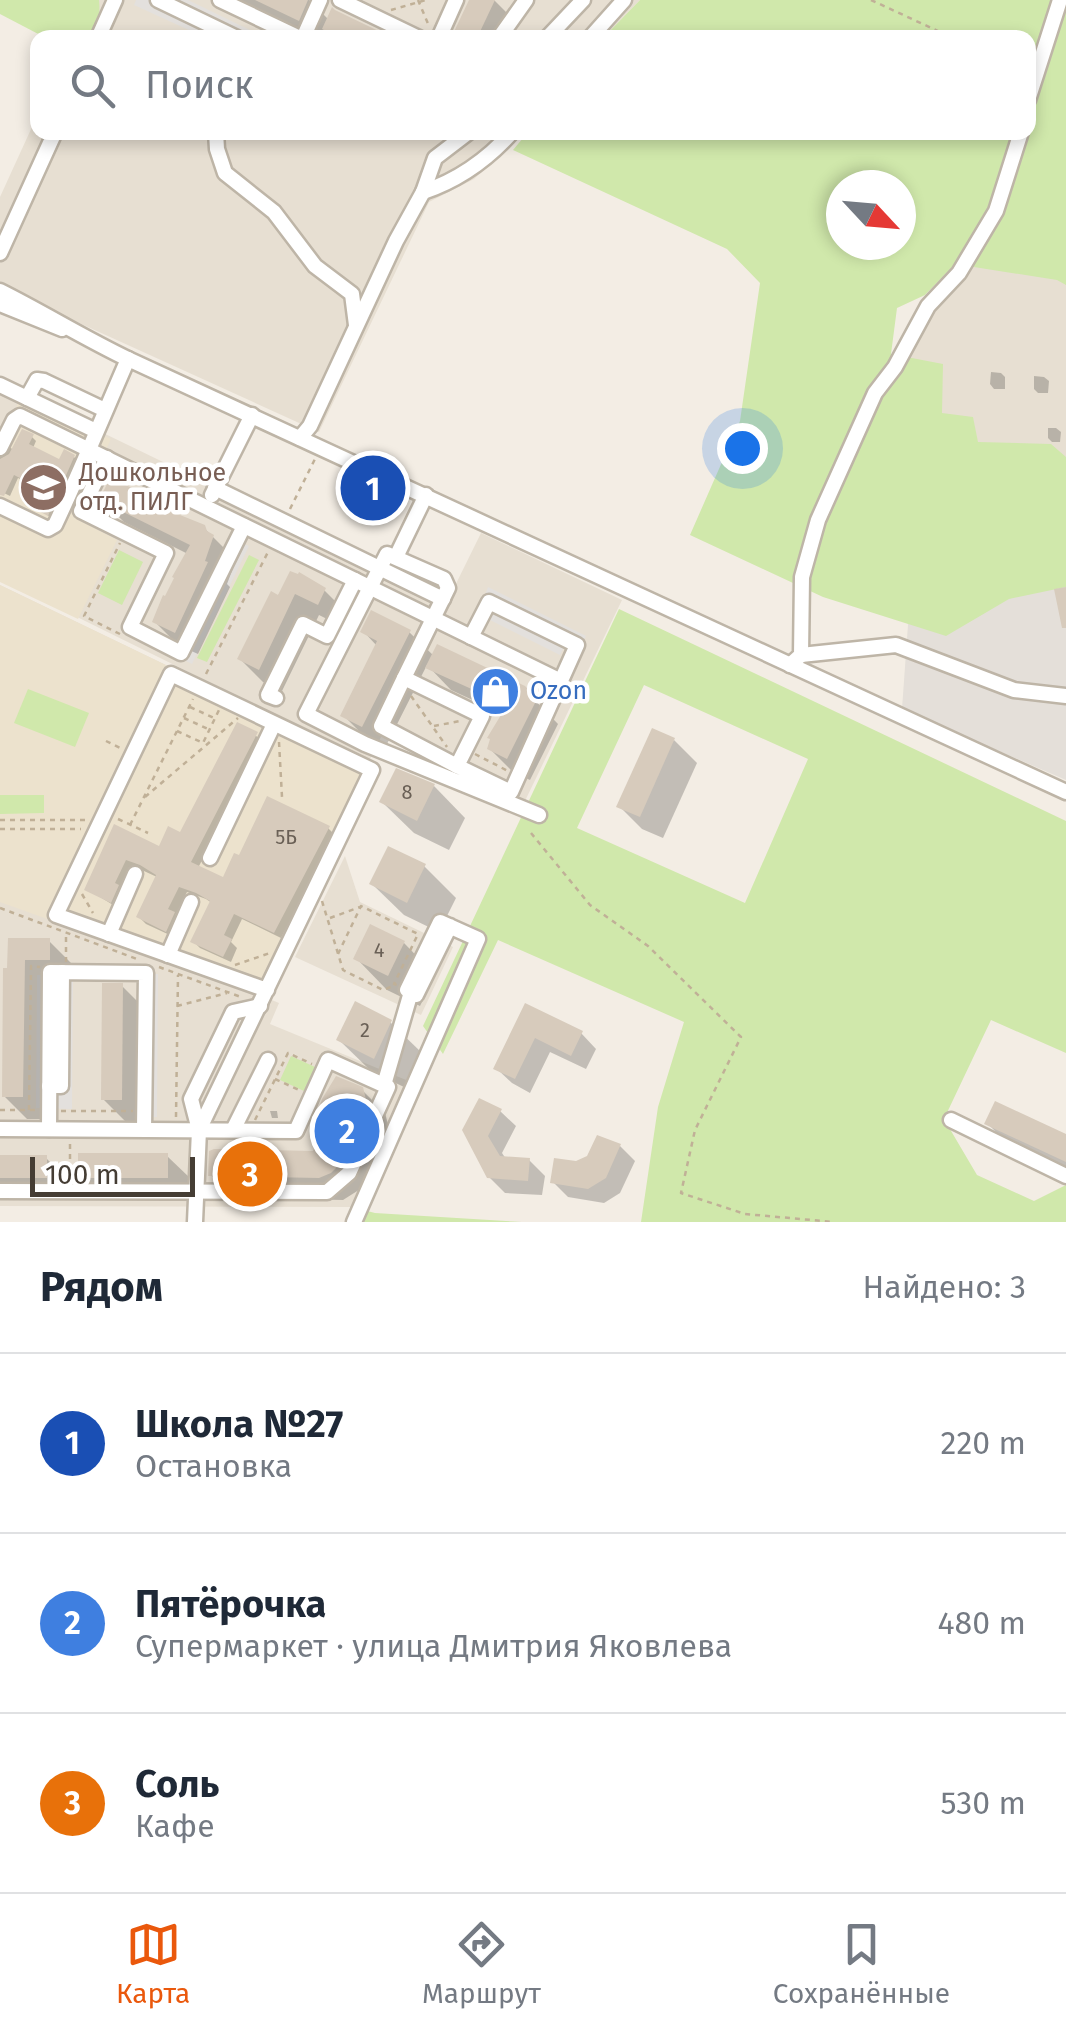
<!DOCTYPE html>
<html lang="ru">
<meta charset="utf-8">
<style>
:root{--surface:#fff;--page:#f2f2f3;--text:#1f2937;--muted:#747a83;--line:#e0e1e3;--accent:#ea580c}
body{margin:0;font-family:"Fira Sans",sans-serif;background:var(--page);color:var(--text)}
.compass{position:absolute;left:826px;top:170px;width:90px;height:90px;border-radius:50%;background:var(--surface);box-shadow:0 5px 15px #0003;rotate:116deg}
.scale{position:absolute;left:30px;bottom:25px;width:165px;box-sizing:border-box;padding-left:10px;border:5px solid #453d34;border-top:0;font-size:28px;line-height:35px;white-space:nowrap;color:#453d34;-webkit-text-stroke:8px #fff;paint-order:stroke}
.you{position:absolute;left:742px;top:448px;width:35px;height:35px;margin:-25px;border:8px solid #fff;border-radius:50%;background:#1a73e8;box-shadow:0 0 0 15px #1a73e833}
.badge{display:grid;place-items:center;width:65px;height:65px;border-radius:50%;background:var(--accent);color:#fff;font-size:32px;font-weight:700}
.pin{position:absolute;translate:-50% -50%;border:5px solid #fff;box-shadow:0 2px 10px #0006}
.list{margin:0;padding:0;list-style:none}
h2{display:flex;justify-content:space-between;align-items:center;height:130px;margin:0;padding:0 40px;font-size:42px}
h2 small{font-size:32px;font-weight:400;color:var(--muted)}
.list li{display:grid;grid-template-columns:65px 1fr auto;gap:30px;align-items:center;box-sizing:border-box;height:180px;padding:0 40px;border-top:2px solid var(--line)}
.list b{display:block;font-size:38px;white-space:nowrap}
.list p{margin:0;font-size:32px;white-space:nowrap;color:var(--muted)}
.list em{font-size:32px;font-style:normal;color:var(--muted)}
.icon{flex:none;width:55px;height:55px;fill:none;stroke:currentColor;stroke-width:2;stroke-linecap:round;stroke-linejoin:round}
.map{position:relative;flex:none;width:1066px;height:1222px;overflow:hidden}
.search{position:absolute;background:var(--surface);box-shadow:0 5px 15px #0003;left:30px;right:30px;top:30px;height:110px;display:flex;align-items:center;gap:25px;box-sizing:border-box;padding:0 35px;border-radius:20px;color:var(--muted);font-size:38px}
.sheet{height:670px;background:var(--surface)}
nav{display:flex;justify-content:space-around;align-items:center;box-sizing:border-box;height:140px;border-top:2px solid var(--line);background:var(--surface);font-size:28px;color:var(--muted)}
nav a{display:grid;justify-items:center;gap:5px}
nav .on{color:var(--accent)}
.map>svg:first-child{display:block}
</style>
<div class="map">
<svg width="1066" height="1222" viewBox="0 0 1066 1222">
<rect width="100%" height="100%" fill="#f3ede4"/>
<g fill="#e7dfd2">
<polygon points="86,0 640,0 604,37 74,38"/>
<polygon points="37,116 38,132 524,133 474,179 429,202 319,432 0,287 0,197"/>
<polygon points="961,253 1066,269 1066,457 886,447 895,350 910,321"/>
<polygon points="0,383 448,600 481,533 622,600 524,803 382,735 369,761 0,579"/>
<polygon points="0,585 379,768 267,998 279,1003 270,1024 411,1082 386,1147 352,1207 0,1206"/>
<polygon points="345,856 360,902 453,947 421,1015 295,957"/>
</g>
<polygon fill="#e4dfd9" points="886,447 1066,457 1066,780 902,709 908,625"/>
<g fill="#ece2cd">
<polygon points="21,397 111,439 73,517 117,540 78,619 0,582 0,441"/>
<polygon points="0,585 379,768 267,998 0,902"/>
</g>
<g fill="#d0e8ab" fill-rule="evenodd">
<path d="M 0,0 L 99,0 C 101,16 97,27 86,37 L 44,37 L 0,14 Z"/>
<path d="M 640,0 L 1066,0 L 1066,285 L 1057,280 L 955,264 L 925,295 L 897,308 L 891,354 L 943,364 L 942,413 L 973,417 L 978,442 L 1051,444 L 1066,457 L 1066,587 L 1009,599 L 946,636 L 823,597 L 690,535 L 740,421 L 760,283 L 727,249 L 513,150 L 528,132 L 1028,132 L 1028,38 L 604,37 ZM 841,185 L 901,185 L 901,245 L 841,245 Z"/>
<polygon points="119,550 143,562 122,605 98,593"/>
<polygon points="249,555 259,560 207,662 197,658"/>
<path d="M 619,609 L 1066,821 L 1066,1053 L 991,1020 L 944,1119 L 977,1175 L 1034,1201 L 1066,1185 L 1066,1222 L 641,1222 L 658,1107 L 684,1022 L 498,940 L 443,1054 L 423,1026 ZM 644,685 L 808,759 L 745,903 L 577,828 Z"/>
<polygon points="28,689 89,713 75,747 14,723"/>
<polygon points="44,795 44,813 0,814 0,795"/>
<polygon points="291,1056 315,1067 304,1091 280,1080"/>
<polygon points="352,1207 375,1213 522,1222 355,1222 350,1218"/>
</g>
<g fill="#e3e0dd">
<polygon points="136,0 188,0 264,37 217,37 208,34 204,37 134,5"/>
<polygon points="242,543 249,546 192,664 184,660"/>
<polygon points="488,587 586,636 582,643 485,595"/>
<polygon points="492,611 564,647 560,655 488,619"/>
<polygon points="150,974 158,974 157,1117 149,1117"/>
<polygon points="37,975 73,975 72,1109 36,1108"/>
</g>
<g fill="#0003">
<polygon points="234,0 309,0 329,20 391,38 333,38 327,31 324,38 313,38"/>
<polygon points="471,0 494,0 517,23 510,38 454,38"/>
<polygon points="991,372 1001,373 1005,377 1005,389 994,389 990,384"/>
<polygon points="1034,376 1044,377 1049,381 1048,393 1038,393 1034,389"/>
<polygon points="1048,428 1056,428 1061,432 1060,442 1052,442 1048,438"/>
<polygon points="0,437 13,450 32,437 36,441 33,448 60,462 74,457 78,461 52,518 38,509 46,491 18,478 10,496 0,491"/>
<polygon points="102,500 171,508 180,518 203,527 236,560 227,584 230,587 198,654 178,645 155,622 188,554 124,522"/>
<polygon points="291,574 324,590 347,613 341,626 319,615 282,691 263,682 240,659"/>
<polygon points="363,631 409,632 434,656 523,688 558,724 530,780 513,772 490,749 505,715 451,690 427,665 385,748 366,738 343,715 377,646"/>
<polygon points="238,725 264,741 198,868 224,880 328,828 335,835 281,938 242,919 231,942 237,948 231,962 200,948 193,941 212,903 206,899 187,892 175,916 180,922 174,937 146,924 139,917 157,877 133,866 121,891 118,908 87,889 116,828 160,849 181,835"/>
<polygon points="674,740 697,763 663,838 642,829 619,806"/>
<polygon points="434,786 465,818 449,850 414,833 382,802"/>
<polygon points="424,866 456,898 439,932 404,915 372,884"/>
<polygon points="49,941 72,964 71,982 47,982 45,1119 27,1119 4,1096 5,970"/>
<polygon points="404,943 435,975 420,1006 387,990 356,958"/>
<polygon points="122,986 145,1009 144,1122 126,1122 103,1099"/>
<polygon points="526,1007 581,1033 596,1049 586,1069 550,1052 530,1093 512,1083 496,1068"/>
<polygon points="390,1022 422,1053 406,1088 371,1071 339,1040"/>
<polygon points="362,1090 385,1113 389,1128 362,1188 343,1200 234,1198 211,1175 314,1153 323,1134 316,1126"/>
<polygon points="270,1111 277,1111 278,1118 272,1118"/>
<polygon points="500,1111 516,1126 502,1153 506,1159 529,1160 545,1176 542,1195 505,1193 489,1177 465,1130"/>
<polygon points="987,1123 1066,1137 1066,1172 1010,1146"/>
<polygon points="620,1146 635,1161 620,1193 604,1203 568,1197 553,1182 577,1164"/>
<polygon points="167,1156 190,1178 190,1200 104,1200 81,1177"/>
<polygon points="0,1157 46,1158 69,1181 69,1200 0,1199"/>
</g>
<g fill="#d7cbbc">
<polygon points="255,0 308,0 299,21"/>
<polygon points="469,0 495,0 477,38 451,38"/>
<polygon points="332,7 335,10 393,38 339,38 322,29"/>
<polygon points="22,429 34,434 29,444 59,459 64,449 75,455 48,516 35,509 44,490 14,475 4,496 0,495 0,459 9,454"/>
<polygon points="110,478 172,506 175,513 205,525 207,531 214,535 205,561 208,562 175,633 152,622 163,595 165,596 174,578 172,577 190,545 99,500"/>
<polygon points="290,571 298,574 299,572 326,588 318,605 295,594 259,670 237,659 271,591 278,595"/>
<polygon points="1066,587 1066,628 1062,628 1054,589"/>
<polygon points="371,610 411,630 362,727 340,716 377,641 360,632"/>
<polygon points="437,644 525,686 537,699 507,759 487,749 490,739 487,738 507,705 425,668"/>
<polygon points="237,722 258,732 191,862 223,877 234,853 239,855 267,796 330,826 274,933 234,914 224,935 232,939 223,957 190,942 210,901 196,893 179,887 168,909 175,912 166,932 136,917 156,875 140,865 126,860 115,883 119,885 111,903 84,890 114,824 159,846 168,826 180,832"/>
<polygon points="652,728 675,738 640,817 616,807"/>
<polygon points="396,768 435,784 417,821 379,802"/>
<polygon points="388,846 426,864 407,903 369,884"/>
<polygon points="370,924 405,941 388,976 353,959"/>
<polygon points="8,938 50,938 50,960 25,960 23,1097 2,1097 3,968 7,968"/>
<polygon points="102,983 123,983 122,1100 101,1100"/>
<polygon points="355,1001 392,1020 374,1059 336,1040"/>
<polygon points="525,1003 583,1031 571,1056 535,1038 515,1079 493,1069"/>
<polygon points="336,1076 363,1087 367,1104 339,1165 331,1173 319,1178 208,1176 209,1151 214,1149 313,1151 322,1131 313,1127 322,1099"/>
<polygon points="479,1098 502,1109 488,1136 500,1156 530,1158 528,1181 487,1178 462,1130"/>
<polygon points="995,1101 1066,1134 1066,1162 984,1124"/>
<polygon points="597,1135 621,1144 606,1178 588,1189 550,1183 554,1158 576,1161 587,1156"/>
<rect x="78" y="1153" width="90" height="25"/>
<rect x="0" y="1155" width="47" height="23"/>
</g>
<g fill="none" stroke-linecap="round" stroke-linejoin="round">
<defs>
<g id="minor">
<polyline points="158,0 237,38"/>
<polyline points="220,0 300,38"/>
<polyline points="340,0 419,38"/>
<polyline points="98,38 115,0"/>
<polyline points="303,38 320,0"/>
<polyline points="439,38 456,0"/>
<polyline points="499,38 526,0"/>
<polyline points="547,38 583,0"/>
<polyline points="590,38 624,0"/>
<polyline points="1028,100 1060,0"/>
<polyline points="216,132 217,149 225,173 274,212 315,266 352,294 356,325"/>
<path d="M 423,192 C 459,180 487,160 512,132"/>
<polyline points="0,253 55,132"/>
<path d="M 0,291 C 44,313 84,338 128,359 L 1066,792"/>
<polyline points="0,304 62,329"/>
<polyline points="0,385 96,431"/>
<polyline points="27,398 37,380 44,381 105,410"/>
<polyline points="300,438 310,426 396,241 423,192 435,158 469,132"/>
<polyline points="0,448 14,420 20,416 561,681"/>
<polyline points="107,458 81,511 166,553 130,627 181,653 244,526"/>
<polyline points="215,488 443,599"/>
<polyline points="212,495 252,415"/>
<path d="M 0,506 L 48,529 L 55,525 C 81,470 104,414 128,359"/>
<polyline points="396,557 426,495"/>
<polyline points="471,637 489,602 577,645 511,792 457,766 482,716 404,678 448,588 444,579 387,554 306,714 365,744 539,815"/>
<polyline points="801,655 896,645 1014,690 1066,696"/>
<polyline points="790,665 801,655 802,577 818,520 875,393 895,367 928,306 959,273 996,211 1021,132"/>
<polyline points="404,678 381,726 457,766"/>
<polyline points="276,698 268,695 303,624 327,636 355,580"/>
<polyline points="210,858 274,724"/>
<polyline points="109,934 135,874"/>
<polyline points="168,955 191,902"/>
<polyline points="384,1085 411,992"/>
<polyline points="49,1086 61,1086 62,972"/>
<polyline points="951,1120 1066,1176"/>
<polyline points="0,1129 296,1131 328,1060 388,1087 349,1173 327,1192 0,1191"/>
<polyline points="49,1129 50,972 146,973 144,1129"/>
<polyline points="199,1130 372,770 171,674 56,915 267,990"/>
<polyline points="233,1130 268,1060"/>
<polyline points="195,1222 199,1130 191,1099 233,1012 260,1006"/>
<polyline points="354,1222 478,939 440,922 407,990 416,995 450,926"/>
</g>
</defs>
<use href="#minor" stroke="#beb5a7" stroke-width="19"/>
<g stroke="#c0b097" stroke-width="2.5" stroke-dasharray="5 5" stroke-linecap="butt">
<polyline points="418,0 429,26"/>
<polyline points="871,0 953,38"/>
<polyline points="391,10 426,0"/>
<polyline points="290,509 315,459"/>
<polyline points="120,634 84,616 120,543"/>
<polyline points="206,674 268,552"/>
<polyline points="411,696 447,747"/>
<polyline points="190,707 214,718"/>
<polyline points="184,718 208,729"/>
<polyline points="434,726 460,721"/>
<polyline points="177,731 203,743 219,710"/>
<polyline points="106,741 122,749"/>
<polyline points="279,742 282,797"/>
<polyline points="475,754 508,771"/>
<polyline points="145,797 238,718"/>
<polyline points="118,819 148,833"/>
<polyline points="0,820 90,820"/>
<polyline points="130,825 193,699"/>
<polyline points="0,829 81,829"/>
<polyline points="531,833 590,905 648,946 741,1037 695,1130 681,1193 745,1214 834,1222"/>
<polyline points="82,894 93,913"/>
<polyline points="322,901 343,970 383,990 393,986"/>
<polyline points="0,908 137,959"/>
<polyline points="330,918 360,907"/>
<polyline points="338,954 361,906 418,934 394,984 397,985"/>
<polyline points="66,962 66,935"/>
<polyline points="235,965 270,953"/>
<polyline points="159,967 241,997"/>
<polyline points="177,1006 227,993"/>
<polyline points="275,1079 299,1090"/>
<polyline points="0,1110 38,1110"/>
<polyline points="29,1110 31,966 40,967"/>
<polyline points="61,1111 133,1111"/>
<polyline points="176,1117 178,975"/>
<polyline points="255,1120 288,1053 312,1064"/>
<polyline points="70,1179 70,1142"/>
</g>
<use href="#minor" stroke="#fff" stroke-width="14"/>
</g>
<defs>
<symbol id="school-disc" viewBox="-11 -11 22 22"><circle r="9.5" fill="#8d6e63" stroke="#fff"/><path d="M0-5L7-2L0 1L-7-2ZM-4 1L0 2.5L4 1V4Q0 6-4 4Z" fill="#fff"/></symbol>
<symbol id="shop-disc" viewBox="-11 -11 22 22"><circle r="9.5" fill="#3f7fe0" stroke="#fff"/><path d="M-5-2.5h2.3a2.7 3.5 0 0 1 5.4 0H5L5.5 6h-11ZM-1.5-2.5h3a1.5 2.3 0 0 0-3 0Z" fill="#fff"/></symbol>
</defs>
<g fill-rule="evenodd">
<use href="#school-disc" x="16" y="460" width="55" height="55"/>
<use href="#shop-disc" x="468" y="664" width="55" height="55"/>
</g>
<g text-anchor="middle" dominant-baseline="central" stroke-width="9" stroke-linejoin="round" paint-order="stroke">
<g font-size="20" fill="#6a6056">
<text x="407" y="792">8</text>
<text x="286" y="837">5Б</text>
<text x="379" y="950">4</text>
<text x="365" y="1030">2</text>
</g>
<g font-size="25" fill="#785e54" stroke="#fff" text-anchor="start">
<text x="79" y="473">Дошкольное<tspan x="79" dy="29">отд. ПИЛГ</tspan></text>
</g>
<g font-size="25" fill="#366cbe" stroke="#fff" text-anchor="start">
<text x="530" y="691">Ozon</text>
</g>
</g>
</svg>
<svg class="compass" viewBox="-18 -18 36 36"><path d="M0-13l5 13h-10z" fill="#e53935"/><path d="M0 13l5-13h-10z" fill="#747a83"/></svg>
<div class="scale">100 m</div>
<div class="you"></div>
<div class="pin badge" style="left:373px;top:488px;background:#1a4fb4">1</div>
<div class="pin badge" style="left:347px;top:1131px;background:#3f7fe0">2</div>
<div class="pin badge" style="left:250px;top:1174px;background:#e8710a">3</div>
<div class="search"><svg class="icon" aria-label="search" viewBox="0 0 24 24"><circle cx="10" cy="10" r="6"/><path d="M15 15l6 6"/></svg>Поиск</div>
</div>
<section class="sheet">
<h2>Рядом<small>Найдено: 3</small></h2>
<ul class="list">
<li><span class="badge" style="background:#1a4fb4">1</span><div><b>Школа №27</b><p>Остановка</p></div><em>220 m</em></li>
<li><span class="badge" style="background:#3f7fe0">2</span><div><b>Пятёрочка</b><p>Супермаркет · улица Дмитрия Яковлева</p></div><em>480 m</em></li>
<li><span class="badge" style="background:#e8710a">3</span><div><b>Соль</b><p>Кафе</p></div><em>530 m</em></li>
</ul>
</section>
<nav>
<a class="on"><svg class="icon" aria-label="map" viewBox="0 0 24 24"><path d="M3 6l6-2 6 2 6-2v14l-6 2-6-2-6 2zM9 4v14M15 6v14"/></svg>Карта</a>
<a><svg class="icon" aria-label="directions" viewBox="0 0 24 24"><path d="M12 3l9 9-9 9-9-9zM9 14v-3h6M13 9l2 2-2 2"/></svg>Маршрут</a>
<a><svg class="icon" aria-label="saved" viewBox="0 0 24 24"><path d="M7 4h10v16l-5-4-5 4z"/></svg>Сохранённые</a>
</nav>
